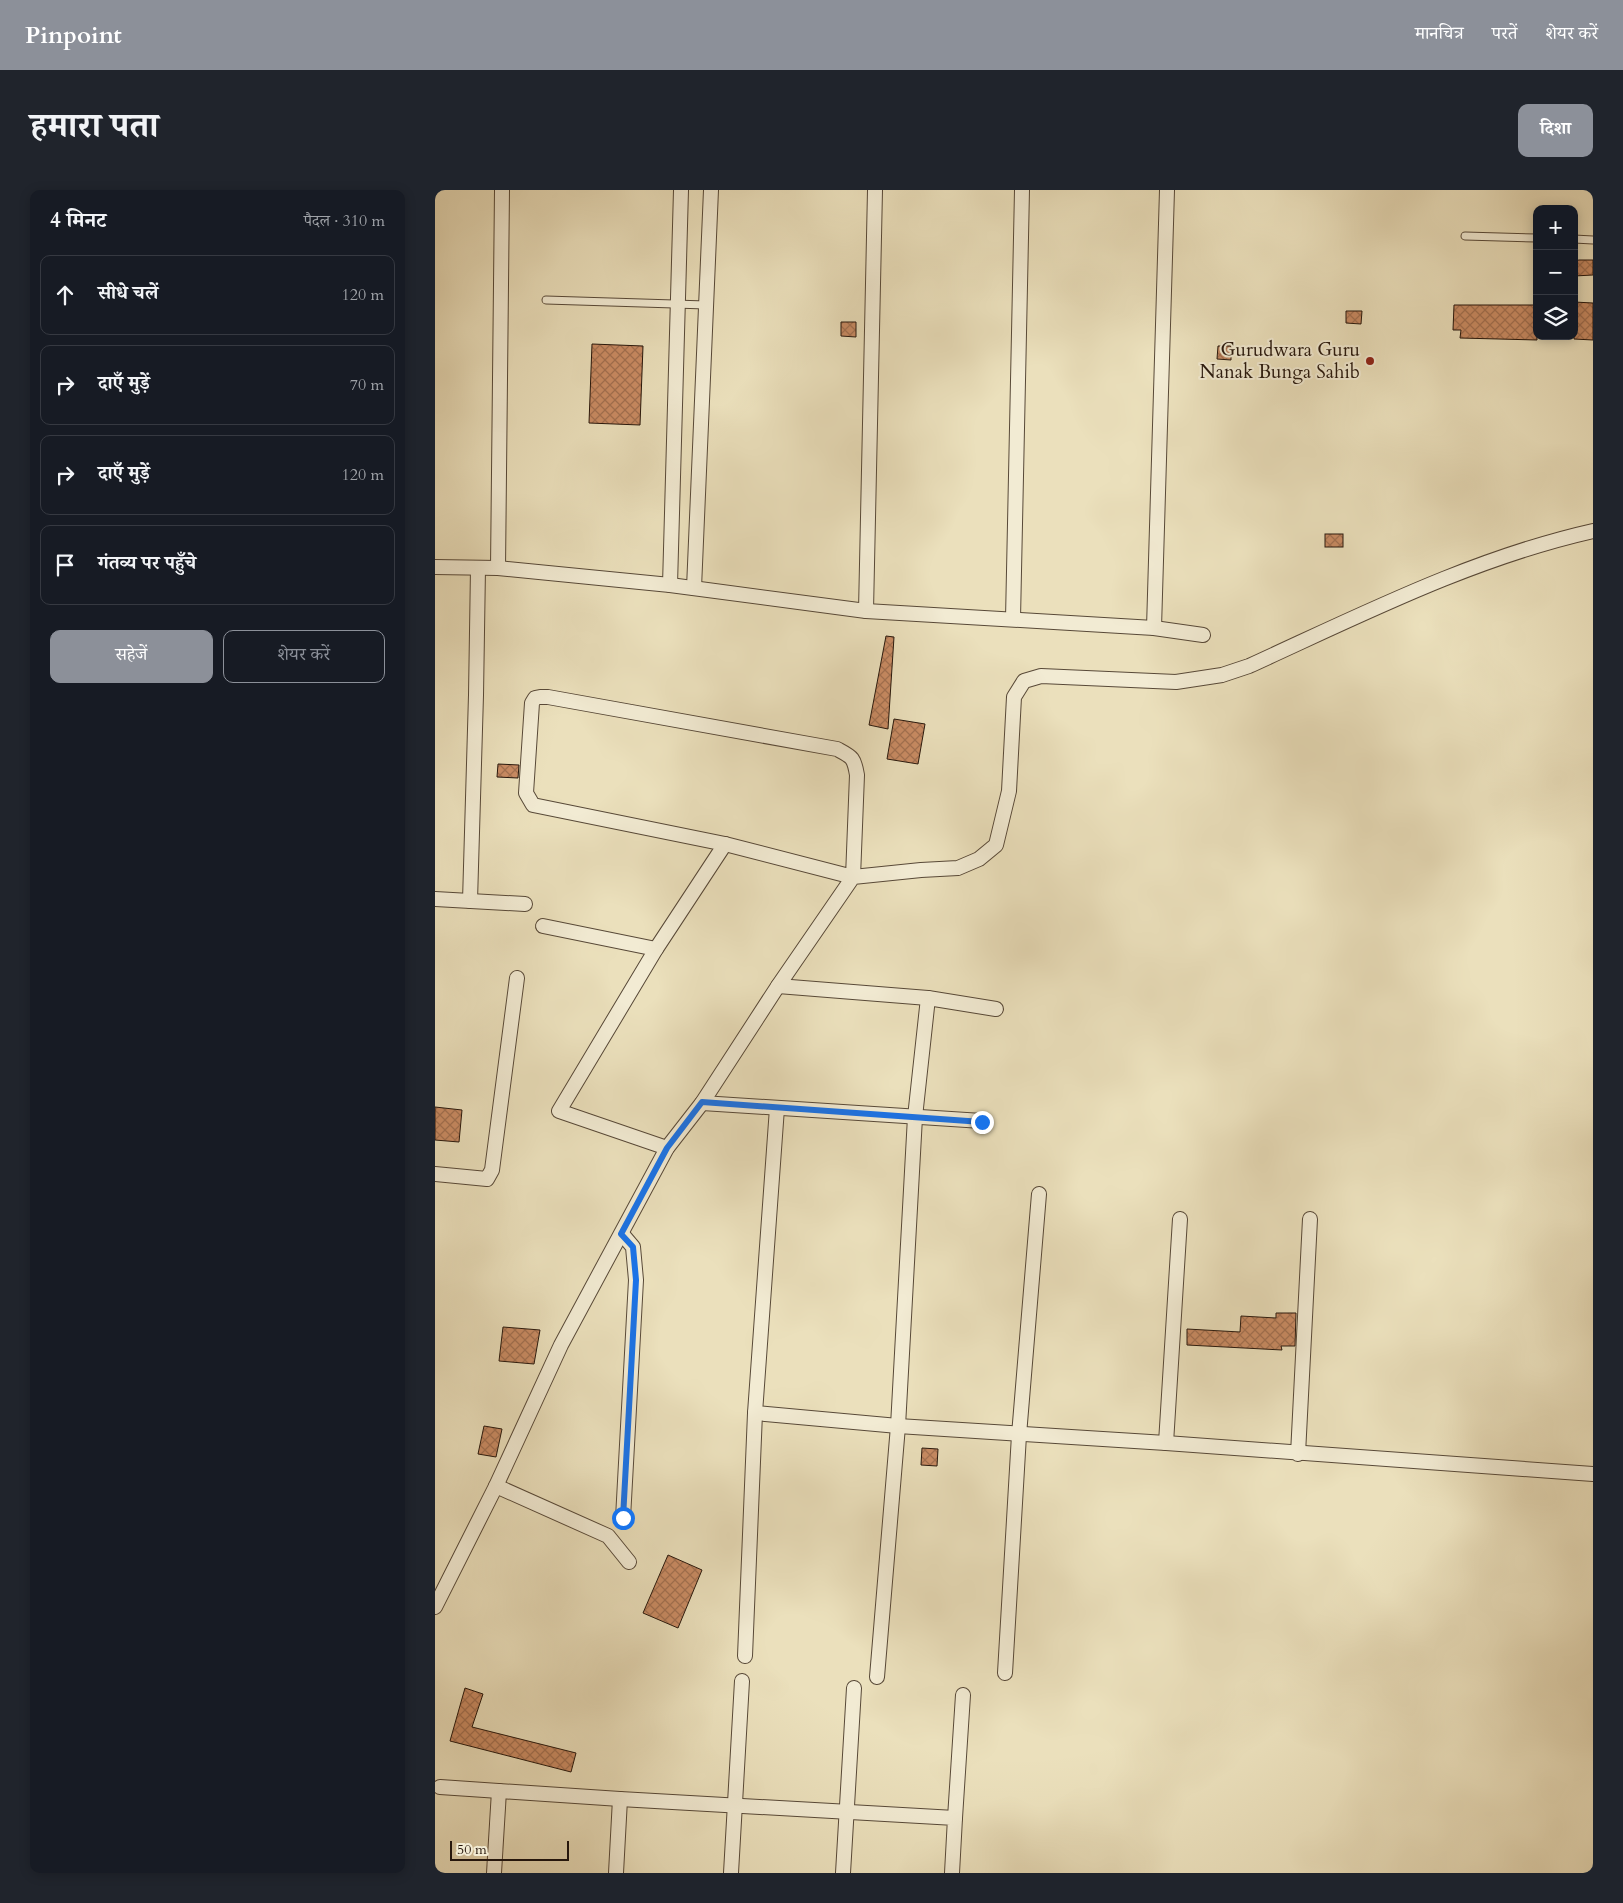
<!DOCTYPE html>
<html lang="hi">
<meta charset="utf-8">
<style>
:root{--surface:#171b24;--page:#20242c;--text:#f1f3f6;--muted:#9ea1a6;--line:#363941;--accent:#8c9099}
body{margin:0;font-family:Cardo,"Noto Serif Devanagari",serif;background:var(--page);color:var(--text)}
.controls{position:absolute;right:15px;top:15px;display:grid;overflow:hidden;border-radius:10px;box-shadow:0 2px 12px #0003}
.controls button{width:45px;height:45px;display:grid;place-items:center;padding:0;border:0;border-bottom:1px solid var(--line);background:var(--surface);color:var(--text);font:25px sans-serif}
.scale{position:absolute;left:15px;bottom:12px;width:119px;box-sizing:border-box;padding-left:5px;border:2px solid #27170c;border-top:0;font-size:14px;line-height:18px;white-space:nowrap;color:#27170c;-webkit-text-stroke:4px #f2ebd3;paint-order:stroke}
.stop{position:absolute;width:15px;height:15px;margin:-11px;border:4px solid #1a73e8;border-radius:50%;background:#fff}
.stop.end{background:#1a73e8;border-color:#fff;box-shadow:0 1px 5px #0008}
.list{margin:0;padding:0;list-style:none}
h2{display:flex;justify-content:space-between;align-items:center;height:65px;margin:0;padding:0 20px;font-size:21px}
h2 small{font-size:16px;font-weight:400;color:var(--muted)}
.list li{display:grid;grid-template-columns:32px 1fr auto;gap:15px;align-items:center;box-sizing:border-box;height:80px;margin:0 10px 10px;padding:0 10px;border:1px solid var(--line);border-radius:10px}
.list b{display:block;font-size:19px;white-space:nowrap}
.list em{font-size:16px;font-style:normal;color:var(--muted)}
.actions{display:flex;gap:10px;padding:15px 20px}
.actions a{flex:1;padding:11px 0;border:1px solid var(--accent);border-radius:10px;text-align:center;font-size:18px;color:var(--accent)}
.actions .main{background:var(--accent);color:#fff}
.icon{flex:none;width:28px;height:28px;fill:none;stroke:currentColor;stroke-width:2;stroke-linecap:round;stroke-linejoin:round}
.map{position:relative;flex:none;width:1158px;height:1683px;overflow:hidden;border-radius:10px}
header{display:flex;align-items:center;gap:30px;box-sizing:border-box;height:70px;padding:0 25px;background:var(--accent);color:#fff}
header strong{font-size:24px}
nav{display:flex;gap:28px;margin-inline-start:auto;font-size:18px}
.intro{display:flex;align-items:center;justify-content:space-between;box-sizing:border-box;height:120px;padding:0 30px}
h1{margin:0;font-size:35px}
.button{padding:12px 22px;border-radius:10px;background:var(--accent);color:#fff;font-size:18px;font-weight:700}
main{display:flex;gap:30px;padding:0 30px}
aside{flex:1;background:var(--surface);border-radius:10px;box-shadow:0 2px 12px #0003}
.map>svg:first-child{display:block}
</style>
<header>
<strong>Pinpoint</strong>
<nav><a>मानचित्र</a><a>परतें</a><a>शेयर करें</a></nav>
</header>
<div class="intro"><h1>हमारा पता</h1><a class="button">दिशा</a></div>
<main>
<aside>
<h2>4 मिनट<small>पैदल · 310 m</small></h2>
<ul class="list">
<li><svg class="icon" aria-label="ahead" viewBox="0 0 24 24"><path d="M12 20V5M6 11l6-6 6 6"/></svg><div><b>सीधे चलें</b></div><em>120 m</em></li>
<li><svg class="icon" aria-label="right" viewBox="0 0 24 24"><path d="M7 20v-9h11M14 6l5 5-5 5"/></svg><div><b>दाएँ मुड़ें</b></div><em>70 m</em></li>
<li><svg class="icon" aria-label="right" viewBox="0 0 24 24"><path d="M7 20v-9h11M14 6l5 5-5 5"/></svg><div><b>दाएँ मुड़ें</b></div><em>120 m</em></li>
<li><svg class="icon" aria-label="arrive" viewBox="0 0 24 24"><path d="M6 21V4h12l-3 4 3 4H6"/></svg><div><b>गंतव्य पर पहुँचे</b></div></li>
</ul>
<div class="actions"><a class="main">सहेजें</a><a>शेयर करें</a></div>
</aside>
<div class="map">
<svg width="1158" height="1683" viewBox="0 0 1158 1683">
<defs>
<pattern id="building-cross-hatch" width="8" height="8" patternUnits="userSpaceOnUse" patternTransform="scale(1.25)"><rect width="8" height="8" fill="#ca8c64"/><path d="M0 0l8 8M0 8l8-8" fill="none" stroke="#a47151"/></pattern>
</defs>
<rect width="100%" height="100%" fill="#ebe0bc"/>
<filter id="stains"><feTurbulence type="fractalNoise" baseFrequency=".004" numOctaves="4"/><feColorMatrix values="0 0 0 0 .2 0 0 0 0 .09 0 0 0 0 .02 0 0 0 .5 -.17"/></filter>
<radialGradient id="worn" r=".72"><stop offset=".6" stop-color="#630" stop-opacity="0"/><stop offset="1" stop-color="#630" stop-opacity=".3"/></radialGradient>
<g fill="url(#building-cross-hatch)" stroke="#27170c">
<polygon points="1144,70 1158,70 1158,85 1139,86 1139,71"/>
<polygon points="1139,112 1158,113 1158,150 1139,149"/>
<polygon points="1019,115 1102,115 1102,150 1025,148 1026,140 1018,140"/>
<polygon points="911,121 927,121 926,134 911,133"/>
<polygon points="406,132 421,132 421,147 406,146"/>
<polygon points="157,154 208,156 205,235 154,233"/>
<polygon points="783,156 796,156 796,170 782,169"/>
<rect x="890" y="344" width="18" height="13"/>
<polygon points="451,446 459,447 453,539 434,535"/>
<polygon points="459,529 490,534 483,574 452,569"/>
<polygon points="63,574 84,575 83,588 62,587"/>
<polygon points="0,917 27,920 24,952 0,950"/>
<polygon points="841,1123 861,1123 860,1156 846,1156 847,1160 752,1155 752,1139 805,1142 806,1126 841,1128"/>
<polygon points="68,1137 105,1140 99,1174 64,1171"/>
<polygon points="49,1236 67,1239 61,1267 43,1264"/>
<polygon points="487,1258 503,1259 502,1276 486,1275"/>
<polygon points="233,1365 267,1380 243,1438 208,1423"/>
<polygon points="30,1498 48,1504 37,1537 141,1563 136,1582 15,1551"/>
</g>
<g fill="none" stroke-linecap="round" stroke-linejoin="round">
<defs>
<g id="service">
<polyline points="1030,46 1102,48"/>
<polyline points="1139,49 1158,50"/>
<polyline points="111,110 271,115"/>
</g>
<g id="minor">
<polyline points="0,377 63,378 235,395 431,421 719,438 768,445"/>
<polyline points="63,378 67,0"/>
<polyline points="235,395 246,0"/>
<polyline points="259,398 276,0"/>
<polyline points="431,421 440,0"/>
<polyline points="578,429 587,0"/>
<polyline points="719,438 732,0"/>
<path d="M 105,507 L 113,507 L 402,559 C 417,567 419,567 422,585 L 418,687 L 290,654 L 98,615 L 91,603 L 97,513 L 100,508 Z"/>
<polyline points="0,709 90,714"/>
<polyline points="35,711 41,505 43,378"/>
<polyline points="108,736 221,759"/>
<polyline points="343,796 493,808 561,819"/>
<polyline points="267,913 547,931"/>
<polyline points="232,958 124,921 221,759 290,654"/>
<polyline points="0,984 52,989 57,980 82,788"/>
<polyline points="187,1044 198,1057 201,1090 188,1328"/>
<polyline points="320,1223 463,1236 731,1253 1158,1284"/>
<polyline points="731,1253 745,1029"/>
<polyline points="863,1264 875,1029"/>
<polyline points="61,1296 173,1346 194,1372"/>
<path d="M 0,1417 L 61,1296 L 126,1155 L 232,958 L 267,913 L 343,796 L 418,687 L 486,680 L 523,678 L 544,669 L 561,655 L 574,601 L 579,507 L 589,491 L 606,486 L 741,492 L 787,485 L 814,476 C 926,425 1038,368 1158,341"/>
<polyline points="310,1466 320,1223 342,918"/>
<polyline points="570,1483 584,1245 604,1004"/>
<polyline points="442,1487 463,1236 480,927 493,808"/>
<polyline points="5,1597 185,1609 520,1628 517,1683"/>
<polyline points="520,1628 528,1505"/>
<polyline points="59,1683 64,1601"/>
<polyline points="181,1683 185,1609"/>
<polyline points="296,1683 307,1491"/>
<polyline points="408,1683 419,1498"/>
</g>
</defs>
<use href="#service" stroke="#584938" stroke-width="9"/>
<use href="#minor" stroke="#584938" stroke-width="16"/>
<use href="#service" stroke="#f2ebd3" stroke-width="7"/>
<use href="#minor" stroke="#f2ebd3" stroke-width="14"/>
</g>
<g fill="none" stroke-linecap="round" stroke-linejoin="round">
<polyline stroke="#1a73e8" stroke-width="6" points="188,1328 201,1090 198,1057 186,1044 232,958 267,912 547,932"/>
</g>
<circle fill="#8f2418" stroke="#f2ebd3" stroke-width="2" cx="935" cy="171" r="5"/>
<g text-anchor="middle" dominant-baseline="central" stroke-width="4" stroke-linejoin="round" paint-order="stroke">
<g font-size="19" fill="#27170c" stroke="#f2ebd3" text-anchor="end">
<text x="925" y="160">Gurudwara Guru<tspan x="925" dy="22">Nanak Bunga Sahib</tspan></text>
</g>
</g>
<rect width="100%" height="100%" filter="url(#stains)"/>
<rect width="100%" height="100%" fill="url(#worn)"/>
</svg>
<div class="controls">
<button>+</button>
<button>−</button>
<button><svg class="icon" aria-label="layers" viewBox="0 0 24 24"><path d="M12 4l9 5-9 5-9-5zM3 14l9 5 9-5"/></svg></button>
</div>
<div class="scale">50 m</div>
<div class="stop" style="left:188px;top:1328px"></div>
<div class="stop end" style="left:547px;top:932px"></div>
</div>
</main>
